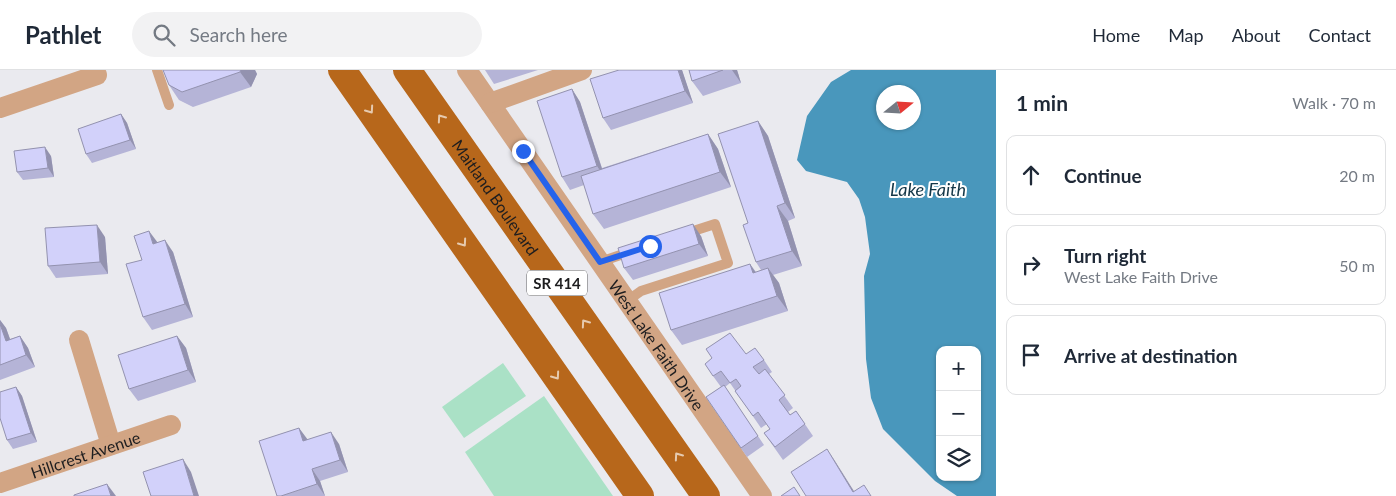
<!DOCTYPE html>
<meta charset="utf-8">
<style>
:root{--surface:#fff;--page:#f2f2f3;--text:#1f2937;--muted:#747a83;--line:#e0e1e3}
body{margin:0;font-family:Lato,sans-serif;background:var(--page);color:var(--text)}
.controls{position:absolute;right:15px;bottom:15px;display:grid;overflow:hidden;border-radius:10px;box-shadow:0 1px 4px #0004}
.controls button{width:45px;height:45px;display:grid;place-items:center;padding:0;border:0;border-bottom:1px solid var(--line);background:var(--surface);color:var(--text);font:25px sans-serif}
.compass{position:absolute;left:876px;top:15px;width:45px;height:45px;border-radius:50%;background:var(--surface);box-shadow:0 1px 4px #0004;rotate:72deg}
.stop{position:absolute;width:15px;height:15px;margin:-11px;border:4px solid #2563eb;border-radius:50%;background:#fff}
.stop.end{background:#2563eb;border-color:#fff;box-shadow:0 1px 5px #0008}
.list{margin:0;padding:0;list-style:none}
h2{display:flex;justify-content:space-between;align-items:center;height:65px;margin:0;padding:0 20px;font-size:21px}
h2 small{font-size:16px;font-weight:400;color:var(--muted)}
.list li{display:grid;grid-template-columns:32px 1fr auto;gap:15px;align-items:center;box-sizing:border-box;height:80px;margin:0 10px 10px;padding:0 10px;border:1px solid var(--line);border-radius:10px}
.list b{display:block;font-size:19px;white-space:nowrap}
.list p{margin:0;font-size:16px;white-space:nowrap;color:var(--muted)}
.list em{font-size:16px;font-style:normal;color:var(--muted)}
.icon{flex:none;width:28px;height:28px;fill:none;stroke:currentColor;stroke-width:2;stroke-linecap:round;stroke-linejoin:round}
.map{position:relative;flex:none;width:996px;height:426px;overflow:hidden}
header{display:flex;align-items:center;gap:30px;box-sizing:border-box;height:70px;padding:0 25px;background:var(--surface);border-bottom:1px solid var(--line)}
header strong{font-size:24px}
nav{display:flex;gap:28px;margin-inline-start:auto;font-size:18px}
.search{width:350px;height:45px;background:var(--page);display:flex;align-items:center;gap:12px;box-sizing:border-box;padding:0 18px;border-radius:28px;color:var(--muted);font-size:19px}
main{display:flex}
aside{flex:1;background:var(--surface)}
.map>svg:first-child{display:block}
</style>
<header>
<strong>Pathlet</strong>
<div class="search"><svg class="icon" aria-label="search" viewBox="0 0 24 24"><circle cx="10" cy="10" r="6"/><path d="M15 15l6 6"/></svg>Search here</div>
<nav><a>Home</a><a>Map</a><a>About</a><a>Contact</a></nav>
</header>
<main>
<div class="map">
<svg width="996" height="426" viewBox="0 0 996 426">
<rect width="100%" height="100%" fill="#eaeaef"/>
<g fill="#aae1c6">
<polygon points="503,293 526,326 464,368 442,337"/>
<polygon points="544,326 613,426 494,426 465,382"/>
</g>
<path fill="#4997bc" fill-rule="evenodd" d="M 851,0 L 996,0 L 996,426 L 957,426 L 935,411 L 883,359 L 871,328 L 866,289 L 864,206 L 870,184 L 865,147 L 859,129 L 847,112 L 806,101 L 797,90 L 807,46 L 831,12 ZM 884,22 L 914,22 L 914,52 L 884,52 ZM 940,280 L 977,280 L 977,407 L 940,407 Z"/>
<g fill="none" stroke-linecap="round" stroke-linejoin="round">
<g stroke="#d2a584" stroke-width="10">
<polyline points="157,0 169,35"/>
<polyline points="600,192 632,181"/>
<polyline points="627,231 641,221 728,193 715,154 684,164"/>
</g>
<g stroke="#d2a584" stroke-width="20">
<path id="s1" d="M 467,0 L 762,426"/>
<polyline points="490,33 582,0"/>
<polyline points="0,38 97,5"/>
<polyline points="79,270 111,375"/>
<path id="s2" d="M 0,413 L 171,355"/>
</g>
<g stroke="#b7671b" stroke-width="28">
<polyline points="342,0 640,426"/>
<path id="s3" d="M 407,0 L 706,426"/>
</g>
</g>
<g fill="#b5b4d7">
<polygon points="163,0 255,0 257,4 251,17 193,37 179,30 169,15"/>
<polygon points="485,0 538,0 494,14"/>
<polygon points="619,0 682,0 693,33 611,60 603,48"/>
<polygon points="689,0 737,0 741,13 703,26 692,11"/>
<polygon points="572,19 580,32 602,98 708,64 718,79 731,117 604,159 593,144 584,115 570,120 562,107"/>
<polygon points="121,44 127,53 136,79 92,93 86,84"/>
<polygon points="758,51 768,66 795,148 788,151 802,196 773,205 779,213 788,241 682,275 671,260 750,194 756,202 761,200 756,192 748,153"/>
<polygon points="51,86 54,107 23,110 17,102"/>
<polygon points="701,166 708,186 633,210 624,198"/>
<polygon points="105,167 108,204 56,208 48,196"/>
<polygon points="157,172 173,182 193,247 152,260 143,247 142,190"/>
<polygon points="0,250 6,258 10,269 20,266 28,278 35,297 0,310"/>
<polygon points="177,266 186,278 196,312 138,331 129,319"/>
<polygon points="746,284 764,290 772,302 769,304 793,338 788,342 790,345 796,341 813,366 783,390 764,363 770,359 767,354 761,358 730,313 725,317 764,375 747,387 706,327 721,317 713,306"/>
<polygon points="16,317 22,326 37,372 13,379 7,370"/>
<polygon points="299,358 307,370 339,374 348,402 320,411 325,426 277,426"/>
</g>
<g fill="#9392af">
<polygon points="241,0 255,0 257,4 251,17 240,2"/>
<polygon points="678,0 682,0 693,33 685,21"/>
<polygon points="732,0 737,0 741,13"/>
<polygon points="572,19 580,32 605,108 597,96"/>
<polygon points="121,44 127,53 136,79 130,70"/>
<polygon points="758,51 768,66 795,148 785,133"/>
<polygon points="708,64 718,79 731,117 720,102"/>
<polygon points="45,77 51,86 54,107 48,98"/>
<polygon points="777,136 788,151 802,196 792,181"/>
<polygon points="693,154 701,166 708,186 699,174"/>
<polygon points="97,155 105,167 108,204 100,192"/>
<polygon points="149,161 158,173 153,174"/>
<polygon points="165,170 173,182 193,247 185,234"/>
<polygon points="750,194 760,209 753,203"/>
<polygon points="768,198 779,213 788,241 777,226"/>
<polygon points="0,250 6,258 15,283 6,271 0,254"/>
<polygon points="20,266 28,278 35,297 26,285"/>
<polygon points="177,266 186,278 196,312 188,300"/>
<polygon points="16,317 22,326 37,372 31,363"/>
<polygon points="299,358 308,370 303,371"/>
<polygon points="331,362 339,374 348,402 340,390"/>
<polygon points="827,379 835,391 857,426 853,422"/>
<polygon points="183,389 191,402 199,426 194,426"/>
<polygon points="312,399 320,411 325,426 317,414"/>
<polygon points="107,414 116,426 111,426"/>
</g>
<g fill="#d2d1fa" stroke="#9392af">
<polygon points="163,0 241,0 240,2 182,22 169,15"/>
<polygon points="619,0 678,0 685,21 603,48 590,9"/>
<polygon points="689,0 723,0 692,11"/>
<polygon points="572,19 597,96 562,107 537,31"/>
<polygon points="121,44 130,70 86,84 78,59"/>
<polygon points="758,51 785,133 777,136 792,181 756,192 743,155 748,153 718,64"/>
<polygon points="708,64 720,102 593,144 581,106"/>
<polygon points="45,77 48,98 17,102 14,81"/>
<polygon points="693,154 699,174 624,198 618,178"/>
<polygon points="97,155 100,192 48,196 45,158"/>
<polygon points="149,161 153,174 165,170 185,234 143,247 126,194 142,190 134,166"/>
<polygon points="750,194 753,203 768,198 777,226 671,260 659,223"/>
<polygon points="0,254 6,271 20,266 26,285 0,295"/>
<polygon points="730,263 746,284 755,278 764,290 753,297 759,304 765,299 785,325 779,330 790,345 796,341 805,354 775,377 764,363 770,359 758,342 753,346 735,321 741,316 736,309 730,313 721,301 713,306 705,294 712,288 706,279"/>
<polygon points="177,266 188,300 129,319 118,285"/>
<polygon points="724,315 758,366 741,378 706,327"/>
<polygon points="16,317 31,363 7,370 0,348 0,322"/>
<polygon points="299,358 303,371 331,362 340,390 312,399 317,414 281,426 277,426 259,371"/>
<polygon points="827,379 853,422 864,415 871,426 806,426 791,402"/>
<polygon points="183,389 194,426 151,426 143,402"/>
<polygon points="107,414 111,426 74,426 74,425"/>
<polygon points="794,417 800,426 781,426"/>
</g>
<defs><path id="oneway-chevron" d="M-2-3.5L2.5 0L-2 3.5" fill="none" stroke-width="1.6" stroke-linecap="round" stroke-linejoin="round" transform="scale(1.25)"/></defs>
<g stroke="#e6caaf">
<use href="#oneway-chevron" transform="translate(370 40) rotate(55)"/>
<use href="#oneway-chevron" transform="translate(441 48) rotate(-125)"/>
<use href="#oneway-chevron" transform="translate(463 173) rotate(55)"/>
<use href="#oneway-chevron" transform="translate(585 253) rotate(-125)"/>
<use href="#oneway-chevron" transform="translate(556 306) rotate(55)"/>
<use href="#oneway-chevron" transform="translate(678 386) rotate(-125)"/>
</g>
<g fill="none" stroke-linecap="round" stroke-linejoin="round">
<polyline stroke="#2563eb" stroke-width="6" points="523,81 600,192 650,176"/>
</g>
<g text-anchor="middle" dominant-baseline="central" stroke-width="4" stroke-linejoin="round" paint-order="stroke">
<rect fill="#fff" stroke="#616162" stroke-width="1" x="527" y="200.5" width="60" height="25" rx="4"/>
<g font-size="15" font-weight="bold" fill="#1d1d1f">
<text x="557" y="213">SR 414</text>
</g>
<g font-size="16" fill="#1d1d1f" stroke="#fff">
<text stroke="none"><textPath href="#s3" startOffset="155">Maitland Boulevard</textPath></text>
<text stroke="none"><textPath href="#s1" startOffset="334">West Lake Faith Drive</textPath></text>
<text stroke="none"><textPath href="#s2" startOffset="90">Hillcrest Avenue</textPath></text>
</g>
<g font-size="18" font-style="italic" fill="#143748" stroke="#fff">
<text x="928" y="119">Lake Faith</text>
</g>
</g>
</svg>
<div class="controls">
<button>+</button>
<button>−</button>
<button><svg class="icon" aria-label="layers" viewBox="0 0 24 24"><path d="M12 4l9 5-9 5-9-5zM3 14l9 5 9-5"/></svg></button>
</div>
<svg class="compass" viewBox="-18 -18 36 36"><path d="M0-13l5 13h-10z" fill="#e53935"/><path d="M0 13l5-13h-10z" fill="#747a83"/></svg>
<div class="stop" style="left:650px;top:176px"></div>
<div class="stop end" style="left:523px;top:81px"></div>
</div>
<aside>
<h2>1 min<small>Walk · 70 m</small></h2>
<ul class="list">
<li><svg class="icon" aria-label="ahead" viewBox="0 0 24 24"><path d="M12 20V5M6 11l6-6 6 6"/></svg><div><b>Continue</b></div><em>20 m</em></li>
<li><svg class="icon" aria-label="right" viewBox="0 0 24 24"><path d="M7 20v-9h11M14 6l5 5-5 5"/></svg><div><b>Turn right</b><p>West Lake Faith Drive</p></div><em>50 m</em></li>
<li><svg class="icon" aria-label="arrive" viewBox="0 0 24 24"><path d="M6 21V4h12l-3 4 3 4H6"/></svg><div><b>Arrive at destination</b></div></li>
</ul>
</aside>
</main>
